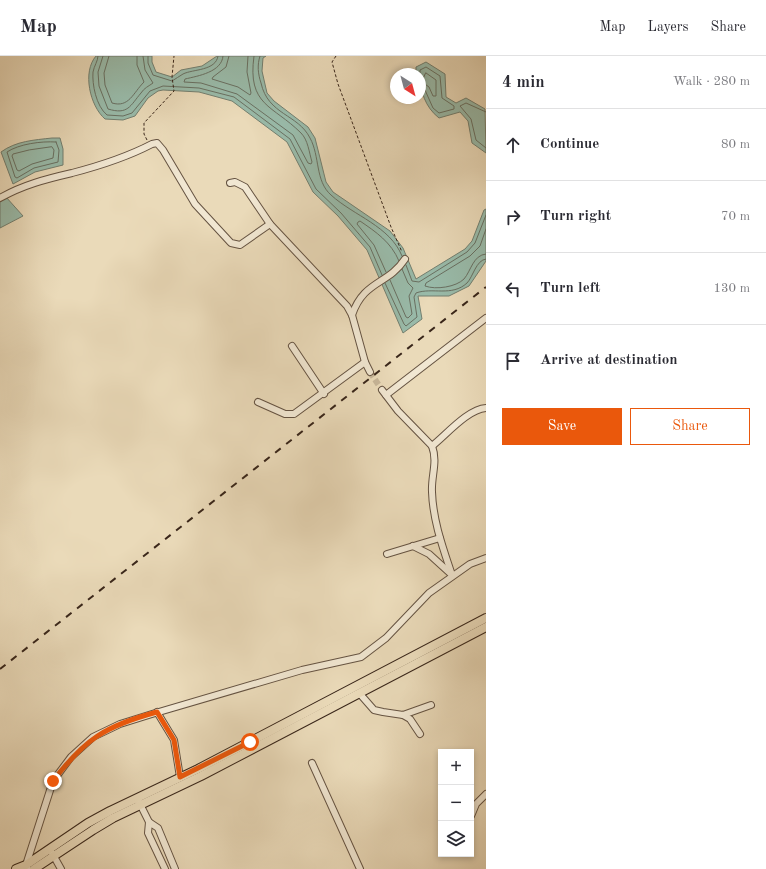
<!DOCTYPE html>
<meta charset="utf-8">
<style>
:root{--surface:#fff;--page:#f7f7f7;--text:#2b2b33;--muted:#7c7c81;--line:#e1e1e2;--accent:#ea580c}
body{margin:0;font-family:"Old Standard TT",serif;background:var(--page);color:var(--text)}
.controls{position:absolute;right:12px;bottom:12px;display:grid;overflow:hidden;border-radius:0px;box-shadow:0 2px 6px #0003}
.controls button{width:36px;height:36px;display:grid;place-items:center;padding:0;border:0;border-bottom:1px solid var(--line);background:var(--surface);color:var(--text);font:20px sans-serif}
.compass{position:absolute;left:390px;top:12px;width:36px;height:36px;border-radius:50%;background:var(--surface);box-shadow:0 2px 6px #0003;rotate:144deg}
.stop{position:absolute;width:12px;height:12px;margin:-9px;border:3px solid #ea580c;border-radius:50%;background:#fff}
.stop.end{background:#ea580c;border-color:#fff;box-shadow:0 1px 4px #0008}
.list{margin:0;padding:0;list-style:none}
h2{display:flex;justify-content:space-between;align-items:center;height:52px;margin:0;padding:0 16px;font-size:17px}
h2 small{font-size:13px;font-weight:400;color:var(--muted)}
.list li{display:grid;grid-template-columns:26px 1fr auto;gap:12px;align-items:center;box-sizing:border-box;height:72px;padding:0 16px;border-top:1px solid var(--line)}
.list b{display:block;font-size:15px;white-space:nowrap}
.list em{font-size:13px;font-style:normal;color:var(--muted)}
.actions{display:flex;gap:8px;padding:12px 16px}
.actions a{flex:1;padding:9px 0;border:1px solid var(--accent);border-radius:0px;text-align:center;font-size:14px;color:var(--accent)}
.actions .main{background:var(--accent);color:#fff}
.icon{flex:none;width:22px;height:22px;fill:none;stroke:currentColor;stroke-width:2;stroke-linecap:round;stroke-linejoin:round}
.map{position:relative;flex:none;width:486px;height:813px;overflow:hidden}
header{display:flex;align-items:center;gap:24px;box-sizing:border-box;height:56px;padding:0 20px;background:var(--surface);border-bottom:1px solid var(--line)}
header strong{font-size:19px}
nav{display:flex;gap:22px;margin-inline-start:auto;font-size:14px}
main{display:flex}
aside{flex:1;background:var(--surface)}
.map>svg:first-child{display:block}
</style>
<header>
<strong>Map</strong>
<nav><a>Map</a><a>Layers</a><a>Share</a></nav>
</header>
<main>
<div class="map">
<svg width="486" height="813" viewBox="0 0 486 813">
<rect width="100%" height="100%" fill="#eadab9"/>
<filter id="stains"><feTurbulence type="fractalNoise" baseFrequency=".005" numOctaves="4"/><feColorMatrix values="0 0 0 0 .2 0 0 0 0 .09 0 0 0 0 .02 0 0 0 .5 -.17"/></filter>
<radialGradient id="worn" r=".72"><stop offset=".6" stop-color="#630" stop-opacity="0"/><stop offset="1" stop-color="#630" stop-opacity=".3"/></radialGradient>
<g fill="#9ba" stroke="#737f70">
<path d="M 96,0 L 152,0 L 152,6 L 156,16 L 172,21 L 181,14 L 202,10 L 217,0 L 266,0 L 263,2 L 262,15 L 267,37 L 274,45 L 308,71 L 315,82 L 326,126 L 333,136 L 390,175 L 403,192 L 416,223 L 465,193 L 472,185 L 484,154 L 486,153 L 486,205 L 469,230 L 449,240 L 418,240 L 422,263 L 403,277 L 367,194 L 338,160 L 313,136 L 287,86 L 232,45 L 199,36 L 163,34 L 158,35 L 148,42 L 135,60 L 123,64 L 105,63 C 90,50 82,16 96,0 Z"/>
<path d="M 426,6 L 445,18 L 446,41 L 456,47 L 466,42 L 485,53 L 486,97 L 472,87 L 468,65 L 460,56 L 439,62 C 425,51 420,35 420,18 L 416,18 L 416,11 Z"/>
<path d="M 52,82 L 60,82 L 63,93 L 63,109 L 35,116 L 13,128 L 1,96 C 16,85 34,84 52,82 Z"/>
<polygon points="6,141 23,160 0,172 0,146"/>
</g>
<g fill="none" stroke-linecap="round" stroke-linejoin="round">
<g stroke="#697062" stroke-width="1">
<path d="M 98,0 C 98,5 94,10 93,16 C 92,28 96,50 107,59 L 123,60 L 132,57 L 150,35 L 163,30 L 199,32 L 234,41 L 290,83 L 316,133 L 341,157 L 370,191 L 382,219"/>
<path d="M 103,0 L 98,16 L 99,30 L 108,53 C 128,59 130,50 141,37 C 144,32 149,30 153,27 L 145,14 L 143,0"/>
<path d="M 109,0 L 104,17 L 105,29 L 112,47 C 129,52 133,37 144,26 L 137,9 L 137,0"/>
<path d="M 148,0 L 148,7 L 153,19 L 172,25 C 176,23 179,20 183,18 C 193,13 216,15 218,0"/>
<path d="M 223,0 C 222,16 198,20 185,23 L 184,26 L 201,27 L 237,38 L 293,79 L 308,107 L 311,108 L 312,106 C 309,96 308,84 301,77 C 273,49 247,50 254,0"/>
<polyline points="229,0 226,11 213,21 212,23 238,31 250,39 251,37 247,16 248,0"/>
<path d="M 260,0 C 257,9 258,18 261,27 C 268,59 298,58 310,82 C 320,100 315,125 331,139 C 354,160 390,170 402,200"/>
<polygon points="426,17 436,24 436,40 433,40 429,31 422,26"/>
<polyline points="420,18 420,14 426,11 440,20 442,42 454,50 454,53 439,57 433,52 425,34 420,32"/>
<polyline points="486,56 466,47 460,50 471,63 476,84 486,92"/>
<path d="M 56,86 L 59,94 L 58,106 L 34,112 L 17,122 L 15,121 L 7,96 C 19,88 41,85 56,86 Z"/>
<polygon points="52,91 54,94 53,102 32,108 19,115 17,114 12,100 13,98 29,94"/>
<path d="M 486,173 L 480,190 L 470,200 L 426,227 L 425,230 C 436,234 456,231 464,223 C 471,215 473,199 486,198"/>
<polyline points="406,209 412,225 419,226 467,196 475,187 486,159"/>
<path d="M 386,216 L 374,189 L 357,168 L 358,166 L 360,165 C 376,176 391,186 399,205"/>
<polyline points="390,224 406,261 408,262 412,258 409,240 413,232 408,227 402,213"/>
<path d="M 385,227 L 404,268 L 406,270 L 417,261 L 414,241 L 416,237 C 432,231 452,241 467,227 C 473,221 476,204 486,203"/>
</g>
<polyline stroke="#c7b699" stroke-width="6" stroke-dasharray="6 3" stroke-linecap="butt" points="370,316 382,334"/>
<defs>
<g id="minor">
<polyline points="230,127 235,126 245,131 270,168 347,250 352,259 365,306 370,316"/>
<path d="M 0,142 C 23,129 46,123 72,117 C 99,110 127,101 152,88 L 157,87 L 163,94 L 195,148 L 231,187 L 240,189 L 270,168"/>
<path d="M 352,259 C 364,224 388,229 405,203"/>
<polyline points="292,290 324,338"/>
<path d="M 382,334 L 398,355 L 432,390 C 438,406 431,420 432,436 C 433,465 443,492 452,519"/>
<polyline points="386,339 486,262"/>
<polyline points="258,346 285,358 294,358 365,306"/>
<path d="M 432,390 C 446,379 468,353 486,352"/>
<polyline points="413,490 429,498 451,518"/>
<polyline points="387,498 440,482"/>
<polyline points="360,638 374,654 383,656 403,659 431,649"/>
<polyline points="157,656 174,684 180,721"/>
<polyline points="403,659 410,663 420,678"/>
<polyline points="312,707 360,813"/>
<polyline points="139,746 149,766"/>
<polyline points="471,760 476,748 486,738"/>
<polyline points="52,797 61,813"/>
<polyline points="28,813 26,809 53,725 71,701 93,681 120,668 152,658 302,614 361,601 386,582 429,537 470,508 486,502"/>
<polyline points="165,813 148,777 149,766 158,772 175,813"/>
</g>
<g id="major">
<polyline points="16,813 26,809 88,767 110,755 198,713 486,562"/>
<polyline points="34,813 93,774 113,762 201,720 486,571"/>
</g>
</defs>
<use href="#minor" stroke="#655342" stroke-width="8"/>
<use href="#major" stroke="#39261a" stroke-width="10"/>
<g stroke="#39261a" stroke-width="1" stroke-dasharray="3 2" stroke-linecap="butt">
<polyline points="336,0 332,6 338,28 391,171 402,196"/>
<polyline points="147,84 144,78 144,67 174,35 172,21 174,0"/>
</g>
<use href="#minor" stroke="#f1e7d2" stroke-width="6"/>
<use href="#major" stroke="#eadab9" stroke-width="8"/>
<polyline stroke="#39261a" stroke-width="2" stroke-dasharray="7 7" stroke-linecap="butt" points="0,613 486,231"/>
</g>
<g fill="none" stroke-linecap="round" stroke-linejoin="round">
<path stroke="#ea580c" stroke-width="5" d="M 53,725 C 85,683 105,670 157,656 L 174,684 L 180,721 L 250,686"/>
</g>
<rect width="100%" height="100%" filter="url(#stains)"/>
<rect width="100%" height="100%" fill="url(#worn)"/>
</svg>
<div class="controls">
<button>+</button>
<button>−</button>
<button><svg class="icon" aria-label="layers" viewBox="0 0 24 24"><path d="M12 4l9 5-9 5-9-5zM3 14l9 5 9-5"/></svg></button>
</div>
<svg class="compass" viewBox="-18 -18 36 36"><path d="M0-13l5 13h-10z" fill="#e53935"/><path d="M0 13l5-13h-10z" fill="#7c7c81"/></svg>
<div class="stop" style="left:250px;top:686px"></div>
<div class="stop end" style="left:53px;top:725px"></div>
</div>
<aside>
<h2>4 min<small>Walk · 280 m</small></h2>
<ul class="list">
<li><svg class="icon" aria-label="ahead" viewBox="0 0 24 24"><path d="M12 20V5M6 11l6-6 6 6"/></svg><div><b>Continue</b></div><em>80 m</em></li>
<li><svg class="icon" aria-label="right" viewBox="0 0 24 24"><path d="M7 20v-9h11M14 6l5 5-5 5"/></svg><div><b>Turn right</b></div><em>70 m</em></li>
<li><svg class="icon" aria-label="left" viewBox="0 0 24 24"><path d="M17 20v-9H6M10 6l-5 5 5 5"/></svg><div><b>Turn left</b></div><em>130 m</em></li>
<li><svg class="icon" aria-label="arrive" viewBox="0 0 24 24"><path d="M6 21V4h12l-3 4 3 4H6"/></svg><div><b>Arrive at destination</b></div></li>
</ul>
<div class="actions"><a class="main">Save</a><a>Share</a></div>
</aside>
</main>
